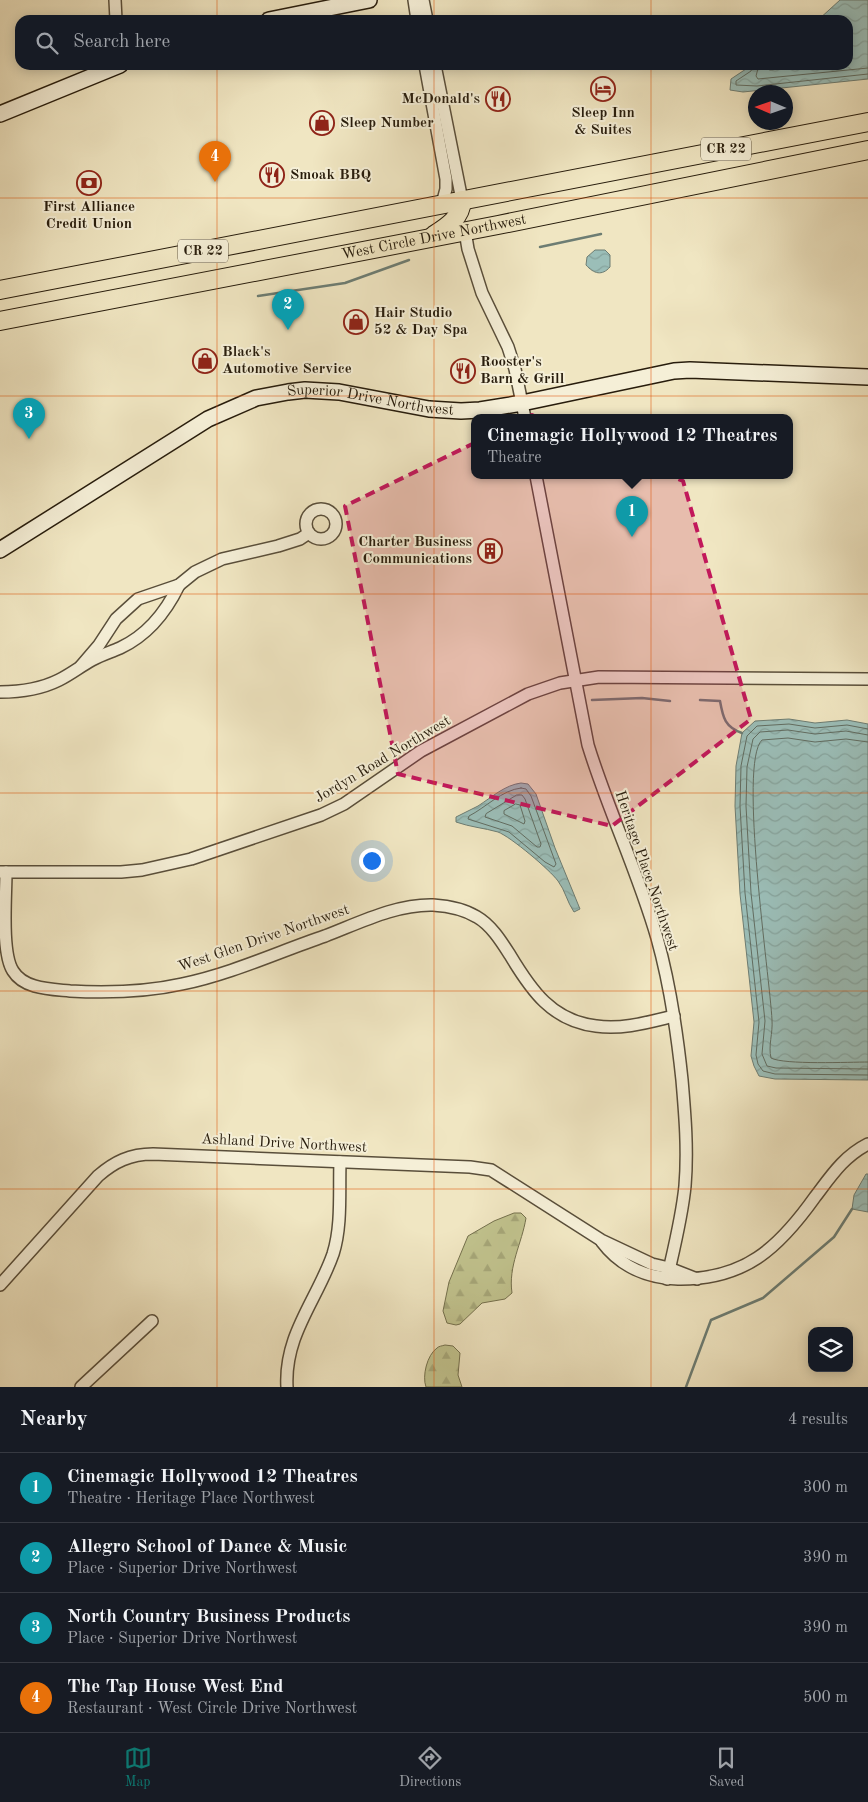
<!DOCTYPE html>
<meta charset="utf-8">
<style>
:root{--surface:#171b24;--page:#20242c;--text:#f1f3f6;--muted:#9ea1a6;--line:#363941;--accent:#0f766e}
body{margin:0;font-family:"Old Standard TT",serif;background:var(--page);color:var(--text)}
.controls{position:absolute;right:15px;bottom:15px;display:grid;overflow:hidden;border-radius:10px;box-shadow:0 2px 12px #0003}
.controls button{width:45px;height:45px;display:grid;place-items:center;padding:0;border:0;border-bottom:1px solid var(--line);background:var(--surface);color:var(--text);font:25px sans-serif}
.compass{position:absolute;left:748px;top:85px;width:45px;height:45px;border-radius:50%;background:var(--surface);box-shadow:0 2px 12px #0003;rotate:272deg}
.you{position:absolute;left:371px;top:860px;width:18px;height:18px;margin:-12px;border:4px solid #fff;border-radius:50%;background:#1a73e8;box-shadow:0 0 0 8px #1a73e833}
.badge{display:grid;place-items:center;width:32px;height:32px;border-radius:50%;background:var(--accent);color:#fff;font-size:16px;font-weight:700}
.pin{position:absolute;translate:-50% -41px;filter:drop-shadow(0 1px 2px #0008)}
.pin::after{content:'';position:absolute;top:26px;width:18px;height:15px;background:inherit;clip-path:polygon(0 0,100% 0,50% 100%)}
.popup{position:absolute;left:471px;top:414px;width:322px;height:65px;box-sizing:border-box;display:grid;place-content:center;border-radius:10px;background:var(--surface);filter:drop-shadow(0 1px 4px #0005);font-size:16px;white-space:nowrap;color:var(--muted)}
.popup b{font-size:19px;color:var(--text)}
.popup::after{content:'';position:absolute;left:50%;top:100%;margin-left:-10px;border:10px solid transparent;border-top-color:var(--surface)}
.list{margin:0;padding:0;list-style:none}
h2{display:flex;justify-content:space-between;align-items:center;height:65px;margin:0;padding:0 20px;font-size:21px}
h2 small{font-size:16px;font-weight:400;color:var(--muted)}
.list li{display:grid;grid-template-columns:32px 1fr auto;gap:15px;align-items:center;box-sizing:border-box;height:70px;padding:0 20px;border-top:1px solid var(--line)}
.list b{display:block;font-size:19px;white-space:nowrap}
.list p{margin:0;font-size:16px;white-space:nowrap;color:var(--muted)}
.list em{font-size:16px;font-style:normal;color:var(--muted)}
.icon{flex:none;width:28px;height:28px;fill:none;stroke:currentColor;stroke-width:2;stroke-linecap:round;stroke-linejoin:round}
.map{position:relative;flex:none;width:868px;height:1387px;overflow:hidden}
.search{position:absolute;background:var(--surface);box-shadow:0 2px 12px #0003;left:15px;right:15px;top:15px;height:55px;display:flex;align-items:center;gap:12px;box-sizing:border-box;padding:0 18px;border-radius:15px;color:var(--muted);font-size:19px}
.sheet{height:345px;background:var(--surface)}
nav{display:flex;justify-content:space-around;align-items:center;box-sizing:border-box;height:70px;border-top:1px solid var(--line);background:var(--surface);font-size:14px;color:var(--muted)}
nav a{display:grid;justify-items:center;gap:2px}
nav .on{color:var(--accent)}
.map>svg:first-child{display:block}
</style>
<div class="map">
<svg width="868" height="1387" viewBox="0 0 868 1387">
<defs>
<pattern id="forest-firs" width="22" height="20" patternUnits="userSpaceOnUse" patternTransform="scale(1.25)"><rect width="22" height="20" fill="#c1c38e"/><path d="M5 1l3.5 6h-7zM16 11l3.5 6h-7z" fill="#a6a779"/></pattern>
<pattern id="water-waves" width="16" height="10" patternUnits="userSpaceOnUse" patternTransform="scale(1.25)"><rect width="16" height="10" fill="#9bbeb8"/><path d="M0 5q4-4 8 0t8 0" fill="none" stroke="#86a39d"/></pattern>
</defs>
<rect width="100%" height="100%" fill="#f0e6c2"/>
<filter id="stains"><feTurbulence type="fractalNoise" baseFrequency=".004" numOctaves="4"/><feColorMatrix values="0 0 0 0 .2 0 0 0 0 .09 0 0 0 0 .02 0 0 0 .5 -.17"/></filter>
<radialGradient id="worn" r=".72"><stop offset=".6" stop-color="#630" stop-opacity="0"/><stop offset="1" stop-color="#630" stop-opacity=".3"/></radialGradient>
<g fill="url(#forest-firs)" stroke="#74704d">
<path d="M 514,1213 L 521,1213 L 526,1218 C 522,1243 508,1266 512,1293 L 505,1299 L 482,1303 L 460,1324 L 456,1325 L 447,1323 L 443,1311 L 449,1282 L 468,1236 L 494,1221 Z"/>
<path d="M 445,1345 L 453,1346 L 460,1353 L 458,1375 L 462,1387 L 426,1387 C 422,1376 427,1355 437,1348 C 439,1346 442,1346 445,1345 Z"/>
</g>
<g fill="url(#water-waves)" stroke="#6d7d73">
<polygon points="840,0 868,0 868,79 743,92 730,90 731,79 752,65 848,65 848,20 818,20"/>
<path d="M 595,250 L 605,250 L 610,255 L 610,267 C 602,276 594,274 586,265 L 587,257 Z"/>
<polygon points="789,719 815,723 847,720 868,724 868,1080 866,1080 775,1079 759,1076 754,1066 751,1056 754,1022 740,894 735,806 736,766 742,733 755,721"/>
<path d="M 521,783 L 528,784 L 536,794 L 555,848 L 580,909 L 574,912 C 567,902 565,890 558,881 C 550,870 511,837 498,832 C 484,828 470,827 456,822 L 456,817 C 463,813 471,810 478,806 C 492,797 505,785 521,783 Z"/>
<polygon points="866,1174 868,1174 868,1212 852,1209 854,1195"/>
</g>
<g fill="none" stroke-linecap="round" stroke-linejoin="round">
<g stroke="#616d62" stroke-width="1">
<polyline points="753,65 751,71 736,81 736,85 757,86 868,74"/>
<polyline points="759,65 756,76 758,79 868,68"/>
<polyline points="767,65 767,69 770,70 818,65"/>
<polyline points="868,729 847,725 815,728 789,724 757,726 747,736 741,766 740,806 745,893 759,1022 756,1055 758,1064 763,1071 775,1074 868,1075"/>
<polyline points="868,735 846,731 815,734 788,730 760,732 753,739 747,767 746,806 751,893 765,1021 762,1054 767,1066 776,1068 868,1069"/>
<path d="M 868,742 L 846,739 L 815,742 L 788,738 L 762,740 C 738,763 770,978 772,1020 C 773,1033 768,1046 771,1058 C 784,1065 850,1062 868,1062"/>
<path d="M 521,788 L 526,789 L 531,796 L 556,864 L 554,867 L 545,862 L 509,832 L 468,819 L 469,816 C 485,808 502,790 521,788 Z"/>
<polygon points="517,795 522,795 525,799 541,844 540,847 537,847 512,826 485,817 486,814"/>
<polygon points="516,804 520,805 525,821 524,824 504,814 504,811"/>
</g>
<g stroke="#6d7d73" stroke-width="2.5">
<polyline points="540,247 601,234"/>
<polyline points="258,296 345,283 409,260"/>
<polyline points="592,700 642,698 670,701"/>
<path d="M 700,700 L 720,701 C 723,718 725,727 742,733"/>
<polyline points="686,1387 711,1320 763,1298 834,1237 852,1209"/>
</g>
<defs>
<g id="street">
<polyline points="115,0 116,20"/>
<polyline points="414,0 417,20"/>
<polyline points="423,0 427,20"/>
<polyline points="425,65 446,179 446,189 442,204"/>
<polyline points="435,65 462,200"/>
<polyline points="465,231 468,249 482,293 508,347 515,369 525,418"/>
<path d="M 536,476 L 588,745 C 608,810 638,872 657,938 C 670,984 677,1032 682,1080 C 685,1115 688,1150 685,1186 C 682,1217 674,1248 667,1279"/>
<circle cx="321" cy="524" r="15"/>
<polyline points="81,666 99,645 116,619 138,599 179,585 195,572 222,559 278,546 300,539 309,533"/>
<path d="M 0,692 C 20,692 41,689 59,680 C 71,674 81,666 92,660 C 101,655 111,652 120,648 C 148,635 166,612 179,585"/>
<polyline points="0,872 121,872 142,870 191,859 321,815 344,804 421,751 528,694 560,683 599,677 868,679"/>
<path d="M 6,872 C 6,895 1,953 13,971 C 24,989 50,989 70,991 C 107,993 146,992 182,984 C 231,974 278,952 325,936 C 359,923 396,904 433,905 C 448,906 464,909 477,917 C 491,925 501,941 510,955 C 531,990 552,1021 596,1026 C 622,1030 649,1022 674,1016"/>
<path d="M 602,1242 C 620,1266 647,1278 678,1279 C 744,1280 778,1249 815,1197 C 831,1176 844,1156 868,1144"/>
<path d="M 0,1285 L 98,1176 C 114,1162 130,1154 153,1154 L 470,1167 L 491,1170 L 601,1240 L 652,1264 L 669,1268 L 697,1279"/>
<polyline points="81,1387 152,1321"/>
<path d="M 287,1387 C 284,1335 317,1300 333,1254 C 342,1226 339,1192 340,1162"/>
</g>
<g id="secondary">
<polyline points="269,20 369,0"/>
<polyline points="0,114 120,65"/>
<path id="s1" d="M 0,550 L 208,419 L 256,398 L 288,392 L 305,390 L 339,392 L 429,409 L 461,411 L 480,410 L 522,403 L 674,371 L 690,370 L 868,377"/>
</g>
<g id="primary">
<path d="M 434,235 C 448,226 461,218 462,200"/>
<polyline points="0,290 868,122"/>
<path id="s2" d="M 0,321 L 498,225 L 868,150"/>
</g>
</defs>
<use href="#street" stroke="#594e3a" stroke-width="14"/>
<use href="#secondary" stroke="#271c0c" stroke-width="18"/>
<use href="#primary" stroke="#271c0c" stroke-width="20"/>
<use href="#street" stroke="#f5efd7" stroke-width="11"/>
<use href="#secondary" stroke="#f5efd7" stroke-width="15"/>
<use href="#primary" stroke="#f0e6c2" stroke-width="18"/>
</g>
<path fill="#c2185b" fill-opacity="0.2" stroke="#c2185b" stroke-width="4" stroke-dasharray="10 6" stroke-linejoin="round" d="M 532,415 L 683,481 L 751,719 L 612,826 L 398,774 L 345,506 Z"/>
<path fill="none" stroke="#de560c" stroke-width="1" stroke-opacity="0.55" d="M 217,0 L 217,20M 434,0 L 434,20M 651,0 L 651,20M 217,65 L 217,1387M 434,65 L 434,1387M 651,65 L 651,1387M 0,198 L 868,198M 0,396 L 868,396M 0,594 L 868,594M 0,793 L 868,793M 0,991 L 868,991M 0,1189 L 868,1189"/>
<defs>
<symbol id="hotel-ring" viewBox="-11 -11 22 22"><circle r="9.5" fill="#f5efd7" stroke="#8f2418" stroke-width="1.5"/><path d="M-6-4.5h1.5V1H6V5H4.5V3h-9V5H-6ZM-4 0a1.8 1.8 0 1 1 3.6 0ZM.5 0V-2.5h3Q6-2.5 6 0Z" fill="#8f2418"/></symbol>
<symbol id="restaurant-ring" viewBox="-11 -11 22 22"><circle r="9.5" fill="#f5efd7" stroke="#8f2418" stroke-width="1.5"/><path d="M-5-6h1v4h1v-4h1v4h1v-4h1v5L-1.5 .5V6h-2V.5L-5-1ZM5-6V6H3V1.5H1.5Q1.5-4 5-6Z" fill="#8f2418"/></symbol>
<symbol id="shop-ring" viewBox="-11 -11 22 22"><circle r="9.5" fill="#f5efd7" stroke="#8f2418" stroke-width="1.5"/><path d="M-5-2.5h2.3a2.7 3.5 0 0 1 5.4 0H5L5.5 6h-11ZM-1.5-2.5h3a1.5 2.3 0 0 0-3 0Z" fill="#8f2418"/></symbol>
<symbol id="bank-ring" viewBox="-11 -11 22 22"><circle r="9.5" fill="#f5efd7" stroke="#8f2418" stroke-width="1.5"/><path d="M-6-4H6V4H-6ZM0-2.3a2.3 2.3 0 1 0 0 4.6a2.3 2.3 0 1 0 0-4.6Z" fill="#8f2418"/></symbol>
<symbol id="building-ring" viewBox="-11 -11 22 22"><circle r="9.5" fill="#f5efd7" stroke="#8f2418" stroke-width="1.5"/><path d="M-4-6H4V6H1V3H-1V6H-4ZM-2.5-4.3h1.7v1.8h-1.7ZM.8-4.3h1.7v1.8H.8ZM-2.5-1h1.7V.8h-1.7ZM.8-1h1.7V.8H.8Z" fill="#8f2418"/></symbol>
</defs>
<g fill-rule="evenodd">
<use href="#hotel-ring" x="589" y="75" width="28" height="28"/>
<use href="#restaurant-ring" x="484" y="85" width="28" height="28"/>
<use href="#shop-ring" x="308" y="109" width="28" height="28"/>
<use href="#restaurant-ring" x="258" y="161" width="28" height="28"/>
<use href="#bank-ring" x="75" y="169" width="28" height="28"/>
<use href="#shop-ring" x="342" y="308" width="28" height="28"/>
<use href="#shop-ring" x="191" y="347" width="28" height="28"/>
<use href="#restaurant-ring" x="449" y="357" width="28" height="28"/>
<use href="#building-ring" x="476" y="537" width="28" height="28"/>
</g>
<g text-anchor="middle" dominant-baseline="central" stroke-width="4" stroke-linejoin="round" paint-order="stroke">
<g fill="#f5efd7" stroke="#655b49" stroke-width="1">
<rect x="701" y="137.5" width="50" height="23" rx="4"/>
<rect x="178" y="239.5" width="50" height="23" rx="4"/>
</g>
<g font-size="14" font-weight="bold" fill="#271c0c">
<text x="726" y="149">CR 22</text>
<text x="203" y="251">CR 22</text>
</g>
<g font-size="15" font-weight="bold" fill="#271c0c" stroke="#f5efd7" text-anchor="start">
<text x="480" y="99" text-anchor="end">McDonald's</text>
<text x="603" y="113" text-anchor="middle">Sleep Inn<tspan x="603" dy="17">&amp; Suites</tspan></text>
<text x="340" y="123">Sleep Number</text>
<text x="290" y="175">Smoak BBQ</text>
<text x="89" y="207" text-anchor="middle">First Alliance<tspan x="89" dy="17">Credit Union</tspan></text>
<text x="374" y="313">Hair Studio<tspan x="374" dy="17">52 &amp; Day Spa</tspan></text>
<text x="222" y="352">Black's<tspan x="222" dy="17">Automotive Service</tspan></text>
<text x="480" y="362">Rooster's<tspan x="480" dy="17">Barn &amp; Grill</tspan></text>
<text x="472" y="542" text-anchor="end">Charter Business<tspan x="472" dy="17">Communications</tspan></text>
</g>
<g font-size="15" fill="#271c0c" stroke="#f5efd7">
<text stroke="none"><textPath href="#s2" startOffset="442">West Circle Drive Northwest</textPath></text>
<text stroke="none"><textPath href="#s1" startOffset="414">Superior Drive Northwest</textPath></text>
<text transform="translate(383 760) rotate(-31)">Jordyn Road Northwest</text>
<text transform="translate(646 871) rotate(71)">Heritage Place Northwest</text>
<text transform="translate(264 939) rotate(-19)">West Glen Drive Northwest</text>
<text transform="translate(284 1144) rotate(3)">Ashland Drive Northwest</text>
</g>
</g>
<rect width="100%" height="100%" filter="url(#stains)"/>
<rect width="100%" height="100%" fill="url(#worn)"/>
</svg>
<div class="controls">
<button><svg class="icon" aria-label="layers" viewBox="0 0 24 24"><path d="M12 4l9 5-9 5-9-5zM3 14l9 5 9-5"/></svg></button>
</div>
<svg class="compass" viewBox="-18 -18 36 36"><path d="M0-13l5 13h-10z" fill="#e53935"/><path d="M0 13l5-13h-10z" fill="#9ea1a6"/></svg>
<div class="you"></div>
<div class="pin badge" style="left:632px;top:537px;background:#0f9aa8">1</div>
<div class="popup"><b>Cinemagic Hollywood 12 Theatres</b>Theatre</div>
<div class="pin badge" style="left:288px;top:330px;background:#0f9aa8">2</div>
<div class="pin badge" style="left:29px;top:439px;background:#0f9aa8">3</div>
<div class="pin badge" style="left:215px;top:182px;background:#e8710a">4</div>
<div class="search"><svg class="icon" aria-label="search" viewBox="0 0 24 24"><circle cx="10" cy="10" r="6"/><path d="M15 15l6 6"/></svg>Search here</div>
</div>
<section class="sheet">
<h2>Nearby<small>4 results</small></h2>
<ul class="list">
<li><span class="badge" style="background:#0f9aa8">1</span><div><b>Cinemagic Hollywood 12 Theatres</b><p>Theatre · Heritage Place Northwest</p></div><em>300 m</em></li>
<li><span class="badge" style="background:#0f9aa8">2</span><div><b>Allegro School of Dance &amp; Music</b><p>Place · Superior Drive Northwest</p></div><em>390 m</em></li>
<li><span class="badge" style="background:#0f9aa8">3</span><div><b>North Country Business Products</b><p>Place · Superior Drive Northwest</p></div><em>390 m</em></li>
<li><span class="badge" style="background:#e8710a">4</span><div><b>The Tap House West End</b><p>Restaurant · West Circle Drive Northwest</p></div><em>500 m</em></li>
</ul>
</section>
<nav>
<a class="on"><svg class="icon" aria-label="map" viewBox="0 0 24 24"><path d="M3 6l6-2 6 2 6-2v14l-6 2-6-2-6 2zM9 4v14M15 6v14"/></svg>Map</a>
<a><svg class="icon" aria-label="directions" viewBox="0 0 24 24"><path d="M12 3l9 9-9 9-9-9zM9 14v-3h6M13 9l2 2-2 2"/></svg>Directions</a>
<a><svg class="icon" aria-label="saved" viewBox="0 0 24 24"><path d="M7 4h10v16l-5-4-5 4z"/></svg>Saved</a>
</nav>
